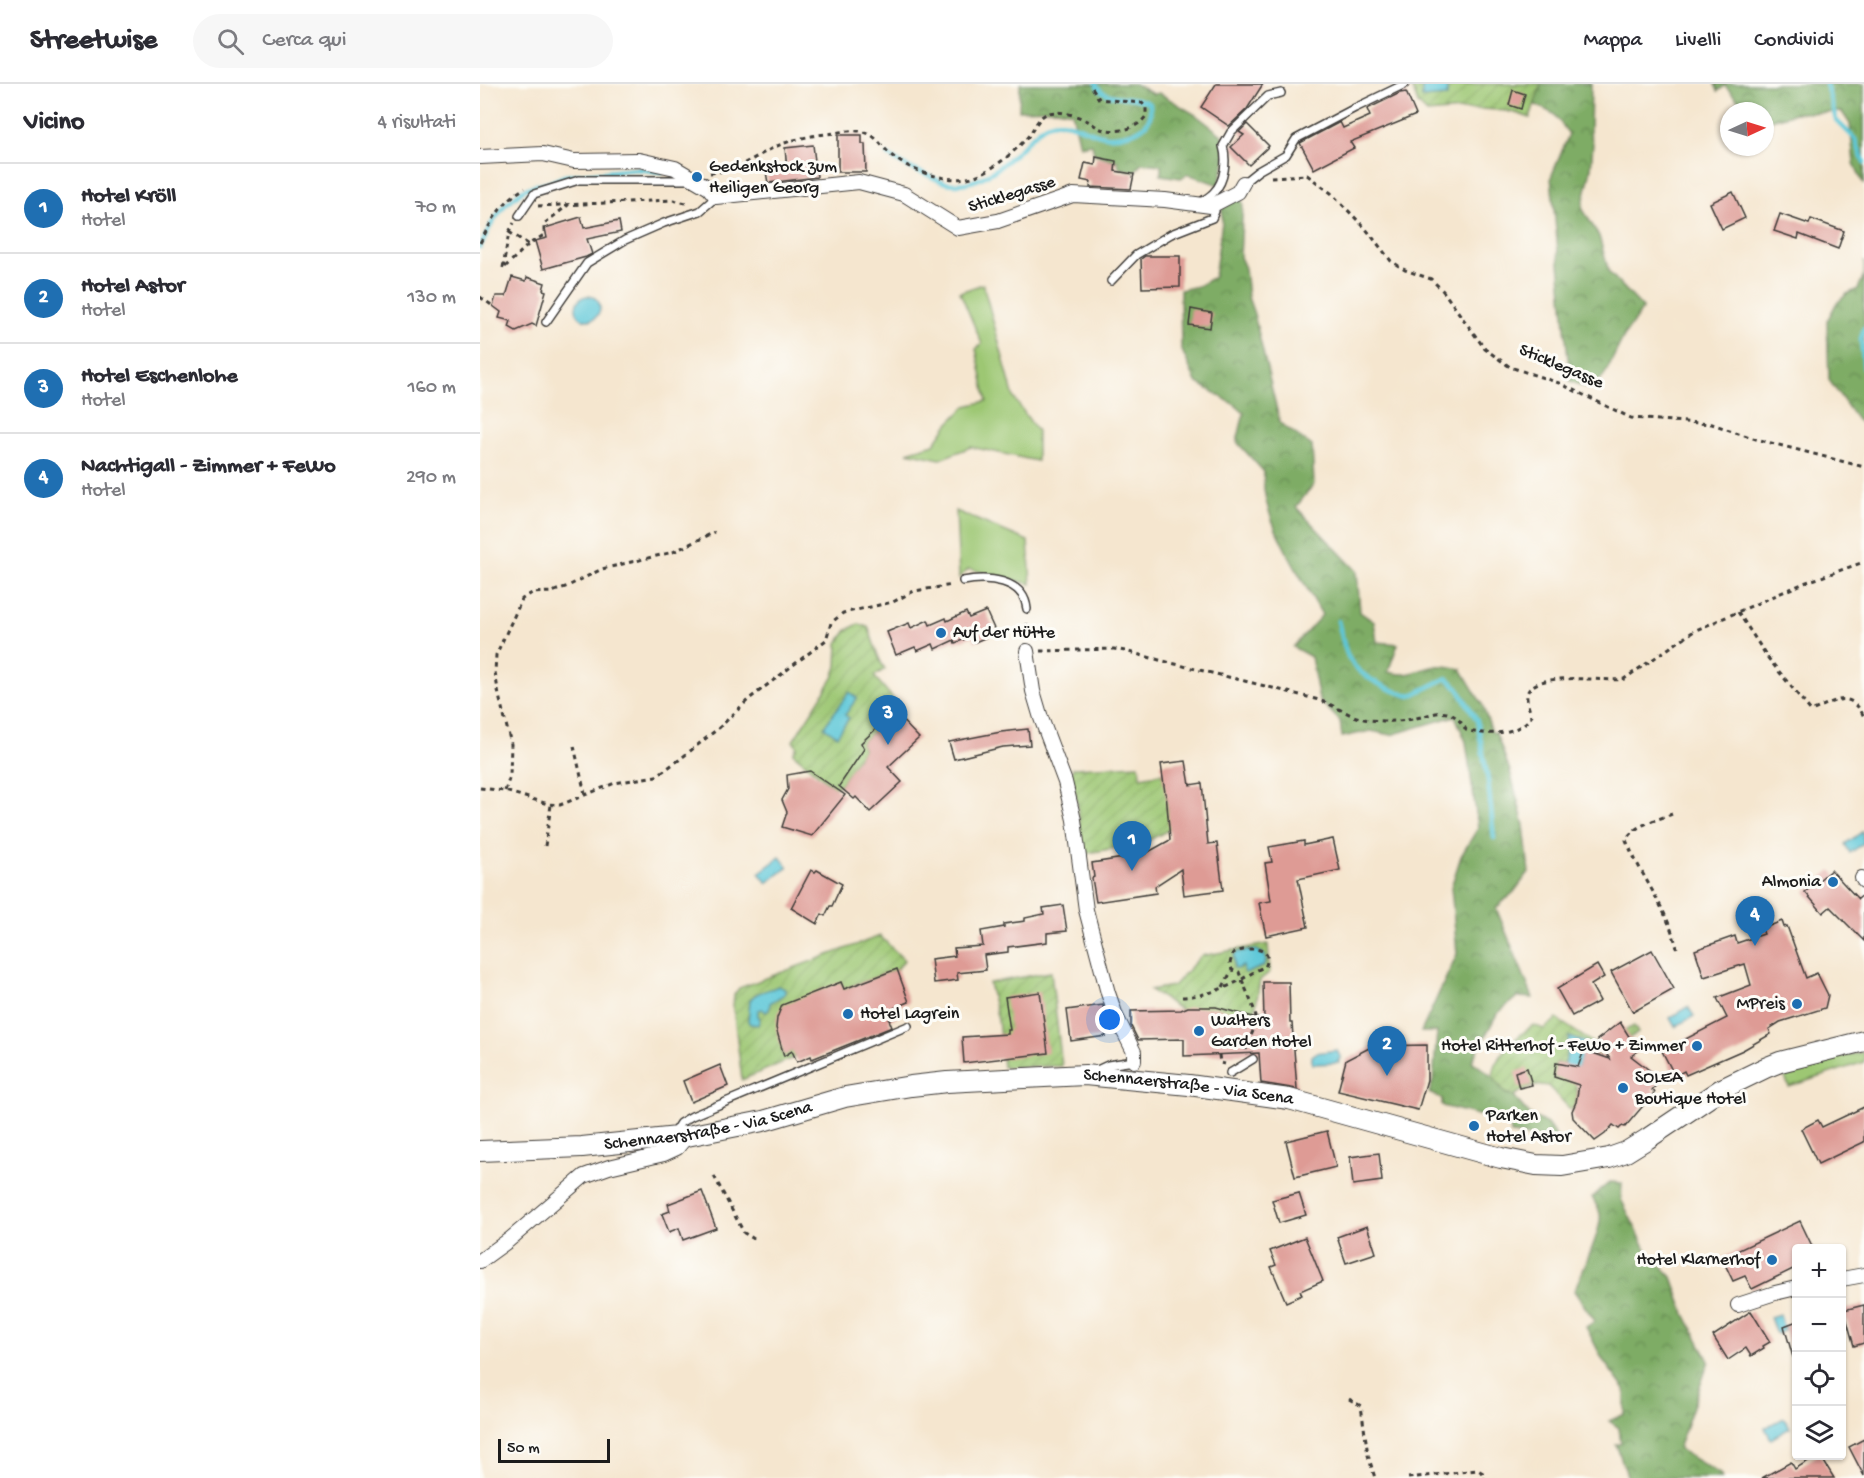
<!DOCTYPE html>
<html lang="it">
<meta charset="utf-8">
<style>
:root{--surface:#fff;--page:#f7f7f7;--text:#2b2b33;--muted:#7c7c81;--line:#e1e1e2;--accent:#1f6fb2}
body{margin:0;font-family:"Gochi Hand",sans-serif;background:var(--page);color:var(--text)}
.controls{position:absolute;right:18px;bottom:18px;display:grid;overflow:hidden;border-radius:6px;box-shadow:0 2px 4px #0004}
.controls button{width:54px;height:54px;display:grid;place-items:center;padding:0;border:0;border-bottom:2px solid var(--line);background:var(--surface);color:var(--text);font:30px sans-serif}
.compass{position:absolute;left:1240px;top:18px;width:54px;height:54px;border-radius:50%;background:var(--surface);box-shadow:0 2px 4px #0004;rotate:86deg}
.scale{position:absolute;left:18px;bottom:15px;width:112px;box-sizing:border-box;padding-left:6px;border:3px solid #1c1c1c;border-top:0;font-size:16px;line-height:21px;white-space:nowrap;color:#1c1c1c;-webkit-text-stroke:4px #fdfcf7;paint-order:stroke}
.you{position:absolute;left:630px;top:936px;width:21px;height:21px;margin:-15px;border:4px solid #fff;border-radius:50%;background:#1a73e8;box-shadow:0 0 0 9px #1a73e833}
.badge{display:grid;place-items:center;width:39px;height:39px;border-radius:50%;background:var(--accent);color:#fff;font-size:20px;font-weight:700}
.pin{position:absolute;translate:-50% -50px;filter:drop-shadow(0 2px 3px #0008)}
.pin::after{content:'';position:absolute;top:32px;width:21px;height:18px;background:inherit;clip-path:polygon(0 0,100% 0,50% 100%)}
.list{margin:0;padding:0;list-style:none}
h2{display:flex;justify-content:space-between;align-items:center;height:78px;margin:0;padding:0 24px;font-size:26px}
h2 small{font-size:20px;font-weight:400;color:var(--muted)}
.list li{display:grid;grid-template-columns:39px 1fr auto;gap:18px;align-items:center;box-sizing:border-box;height:90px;padding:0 24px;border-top:2px solid var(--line)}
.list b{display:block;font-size:22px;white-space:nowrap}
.list p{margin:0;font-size:20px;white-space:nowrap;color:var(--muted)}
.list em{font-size:20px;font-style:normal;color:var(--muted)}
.icon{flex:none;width:33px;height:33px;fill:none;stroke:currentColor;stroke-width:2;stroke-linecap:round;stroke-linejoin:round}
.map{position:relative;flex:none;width:1384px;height:1394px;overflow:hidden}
header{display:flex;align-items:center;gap:36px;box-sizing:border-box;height:84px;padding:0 30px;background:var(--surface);border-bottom:2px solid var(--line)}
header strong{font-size:28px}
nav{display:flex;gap:33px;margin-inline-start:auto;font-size:21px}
.search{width:420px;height:54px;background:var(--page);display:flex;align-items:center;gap:15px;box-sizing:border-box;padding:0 21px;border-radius:33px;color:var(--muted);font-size:22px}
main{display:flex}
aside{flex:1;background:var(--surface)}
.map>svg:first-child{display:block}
</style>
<header>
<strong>Streetwise</strong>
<div class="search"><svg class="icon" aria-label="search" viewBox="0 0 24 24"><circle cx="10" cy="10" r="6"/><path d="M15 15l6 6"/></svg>Cerca qui</div>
<nav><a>Mappa</a><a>Livelli</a><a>Condividi</a></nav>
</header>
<main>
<aside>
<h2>Vicino<small>4 risultati</small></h2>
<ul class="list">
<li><span class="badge">1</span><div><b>Hotel Kröll</b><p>Hotel</p></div><em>70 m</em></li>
<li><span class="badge">2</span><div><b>Hotel Astor</b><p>Hotel</p></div><em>130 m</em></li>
<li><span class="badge">3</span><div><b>Hotel Eschenlohe</b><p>Hotel</p></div><em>160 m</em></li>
<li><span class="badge">4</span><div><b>Nachtigall - Zimmer + FeWo</b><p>Hotel</p></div><em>290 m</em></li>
</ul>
</aside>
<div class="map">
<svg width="1384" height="1394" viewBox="0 0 1384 1394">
<defs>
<pattern id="forest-crowns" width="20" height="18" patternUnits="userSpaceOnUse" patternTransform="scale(1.5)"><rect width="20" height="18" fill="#7eac65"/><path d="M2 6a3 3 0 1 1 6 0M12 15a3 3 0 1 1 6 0" fill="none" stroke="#668b52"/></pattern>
<pattern id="garden-furrows" width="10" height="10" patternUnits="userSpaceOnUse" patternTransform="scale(1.5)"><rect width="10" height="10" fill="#9dc773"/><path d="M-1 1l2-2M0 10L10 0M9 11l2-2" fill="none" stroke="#87aa63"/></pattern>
</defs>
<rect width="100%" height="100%" fill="#fdfcf7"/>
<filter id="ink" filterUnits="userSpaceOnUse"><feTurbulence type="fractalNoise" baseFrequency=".0167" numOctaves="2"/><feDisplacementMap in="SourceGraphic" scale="12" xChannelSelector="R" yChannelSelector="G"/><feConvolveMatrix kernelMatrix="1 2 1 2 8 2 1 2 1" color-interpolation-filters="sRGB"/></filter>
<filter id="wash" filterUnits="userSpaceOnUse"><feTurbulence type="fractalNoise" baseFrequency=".008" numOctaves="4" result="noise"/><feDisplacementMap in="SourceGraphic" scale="24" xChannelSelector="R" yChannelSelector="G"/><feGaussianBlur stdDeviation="1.35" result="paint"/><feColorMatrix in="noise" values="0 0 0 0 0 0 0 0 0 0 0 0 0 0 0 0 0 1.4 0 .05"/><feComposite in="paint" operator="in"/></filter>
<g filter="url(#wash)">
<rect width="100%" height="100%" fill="#f5e6cf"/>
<g fill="#9dc773" stroke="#5c7248" stroke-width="1.5">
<polygon points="503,200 534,314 557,347 557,377 491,363 460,375 427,368 454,360 468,340 486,322 507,317 496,265 502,260 480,208"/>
<polygon points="476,427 548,457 551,500 489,485 479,494"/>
<polygon points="1384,968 1384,978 1309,1003 1304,991 1354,974"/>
</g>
<g fill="url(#forest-crowns)" stroke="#4d6440" stroke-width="1.5">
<polygon points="540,0 655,0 673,10 679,9 716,31 743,52 746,73 739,101 708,90 701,94 681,91 681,81 661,79 655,88 639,84 638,77 614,70 612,60 600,62 592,28 576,25 539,26"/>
<polygon points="1061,0 1111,0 1110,49 1113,59 1111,85 1102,124 1119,152 1129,188 1163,224 1144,252 1124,292 1109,305 1090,297 1071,93 1089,50 1074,30 1054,20"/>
<polygon points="1235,0 1384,0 1384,101 1374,79 1370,40 1362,28 1315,29 1285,38 1285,27 1268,27 1245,2 1238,7"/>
<path d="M 759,114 L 763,119 L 760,173 L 765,184 L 768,213 L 774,230 L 800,339 L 832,362 L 834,400 L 816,423 L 877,487 L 880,528 L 894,538 L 897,558 L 918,560 L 908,588 C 932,594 936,585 957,582 C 964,581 974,584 981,585 L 1002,620 L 1012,648 L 1016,649 L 1030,687 L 1044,741 L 1049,788 L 1034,808 L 1016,824 L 1053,914 L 1037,913 L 1017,930 L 992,977 L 1013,993 L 1025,1009 L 1033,1012 L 1049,1030 L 1067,1040 L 1078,1055 L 1031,1050 L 1030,1039 L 962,1022 L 962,1015 L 949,1009 L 953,997 L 957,948 L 941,948 L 977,870 L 971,803 L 981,772 L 998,744 L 986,658 L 975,632 L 911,651 L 891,647 L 862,653 L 860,637 L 839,616 L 831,573 L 813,563 L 842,531 C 822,493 778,431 784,388 L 757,358 L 764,329 L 755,321 L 716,298 L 701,264 L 700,206 L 718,202 L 734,193 L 742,138 L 742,124 Z"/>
<polygon points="1384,177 1384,341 1377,336 1349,296 1347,237 1356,220 1367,210 1378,205 1384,191"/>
<path d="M 1130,1098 L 1142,1099 L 1141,1115 L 1167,1167 L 1192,1193 L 1205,1230 L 1229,1277 L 1198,1365 L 1240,1390 L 1242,1394 L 1148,1394 L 1136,1360 L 1141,1360 L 1139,1344 L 1129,1337 L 1145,1330 L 1145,1306 L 1123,1276 L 1106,1243 L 1115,1237 L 1094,1207 C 1100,1192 1123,1144 1120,1130 C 1119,1124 1114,1118 1112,1113 Z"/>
</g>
<g fill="url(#garden-furrows)" stroke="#5c7248" stroke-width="1.5">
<path d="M 931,0 L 1061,0 L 1050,34 C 1018,20 981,26 947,29 L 938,20 Z"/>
<path d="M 378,540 L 388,543 C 394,557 396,573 405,585 L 394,592 L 416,618 L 409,627 L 411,631 L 381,659 L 384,665 L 359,702 L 350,704 L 351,701 L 313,669 L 317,663 L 313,657 L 353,594 L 357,582 L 358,559 L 367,546 Z"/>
<polygon points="659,681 661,693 682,689 686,705 690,745 666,758 603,770 597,716 591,691 593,684"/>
<polygon points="400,852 424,876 417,885 364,905 361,899 301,969 305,971 313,966 315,973 262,996 253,923 254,911 259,904"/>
<polygon points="788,860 790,888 780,896 774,934 701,926 670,906 693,902 721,872"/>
<polygon points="571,888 582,982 523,983 518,936 509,899"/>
<path d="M 1077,935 L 1116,961 L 1154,942 L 1158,949 L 1120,971 L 1104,966 L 1106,959 L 1089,953 L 1085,980 L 1076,979 L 1074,993 L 1095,999 C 1099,1010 1097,1017 1092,1027 L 1068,1002 C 1056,999 1043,1006 1033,1012 L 1025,1009 L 1013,993 C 1015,968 1035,955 1053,941 L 1064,945 Z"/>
</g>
<g fill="#5dc7d8" stroke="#3c727a" stroke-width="1.5">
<polygon points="967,0 967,12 942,14 942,2"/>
<circle cx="108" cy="224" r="12"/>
<polygon points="369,608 377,614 365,631 369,634 357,652 344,643"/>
<polygon points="1382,748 1384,759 1370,769 1365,760"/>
<polygon points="300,773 308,783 287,799 279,789"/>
<path d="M 777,866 L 785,871 L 786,877 L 784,882 C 777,884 770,889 764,889 L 763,882 L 758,885 L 754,884 L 754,871 L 758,868 Z"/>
<path d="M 298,902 L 305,905 L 305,910 L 290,919 L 289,926 L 286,928 L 282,925 L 278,926 L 278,932 L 280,934 L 278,941 L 270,940 L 268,937 L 270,916 C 276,907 289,907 298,902 Z"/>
<polygon points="1208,923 1214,932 1195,943 1190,934"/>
<polygon points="1089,953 1107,959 1096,990 1084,988"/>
<polygon points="857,966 861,975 858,976 859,979 832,980 832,972 836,969"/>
<polygon points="1300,1230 1304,1246 1298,1250 1295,1248 1290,1233"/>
<polygon points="1304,1334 1310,1344 1291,1355 1285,1344"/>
</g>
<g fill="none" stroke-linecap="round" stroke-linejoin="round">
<g stroke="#5dc7d8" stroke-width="4.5">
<polyline points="1346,0 1356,36 1375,55 1384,79"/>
<path d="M 408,71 C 420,80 431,85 445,90 C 451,93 459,97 466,99 C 494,105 519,85 538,67 C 545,60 560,42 569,40 C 589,33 607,50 626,52 C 640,53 665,49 670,33 C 671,30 670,24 670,20 C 655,9 624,19 616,0"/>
<polyline points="0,163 12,139 25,121 43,106 55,101 68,99 84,92 157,85 182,88"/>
<polyline points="1384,244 1381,255 1384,284"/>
<path d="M 858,537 C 861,548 863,560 867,570 C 875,592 909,606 930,612 L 967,594 L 977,603 L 997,636 L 1008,697 L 1014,754"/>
</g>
</g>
<g id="blocks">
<g fill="#de9b95">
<polygon points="736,0 783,0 767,25 749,42 721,23"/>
<polygon points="1033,6 1045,10 1041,25 1029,21"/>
<polygon points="926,8 936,31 870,58 874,64 834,85 820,59 860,38 863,44 890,32 887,25 920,9"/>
<polygon points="767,40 789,62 769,81 751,63 764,51 759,48"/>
<polygon points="358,51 382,51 382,60 385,60 386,88 358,88"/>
<polygon points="333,61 337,93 288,99 286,88 307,86 305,64"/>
<polygon points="616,73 636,77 635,87 654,90 651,105 610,103 611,98 601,96 605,79 615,81"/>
<polygon points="1253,108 1265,134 1242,145 1230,119"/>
<polygon points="1300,130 1329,140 1331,135 1364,147 1358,165 1319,150 1318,155 1294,147"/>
<polygon points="101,133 104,144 139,137 141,148 107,155 112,170 106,173 63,185 55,157 67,154 65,144"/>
<polygon points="665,172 700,172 700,203 662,204 661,175"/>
<polygon points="32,193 46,197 47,193 65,199 63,206 66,207 56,242 52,240 36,247 29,243 31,237 19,234 21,228 13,222 16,212 26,212"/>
<polygon points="711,225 732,229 730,244 709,241"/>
<polygon points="506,527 516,549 495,558 493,552 475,559 474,556 455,565 453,560 437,567 435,563 416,571 407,548 429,539 431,544 448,536 450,541 466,534 467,537 486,528 489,534"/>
<polygon points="414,628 439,654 408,683 422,698 390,728 376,713 374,715 359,702 384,665 381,659"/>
<polygon points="548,645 550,661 523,663 474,675 469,658 521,648"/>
<polygon points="706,677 710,701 722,699 728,760 737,759 743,806 704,811 701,785 675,802 676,809 616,818 612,794 614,793 612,779 663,771 690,756 686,709 685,709 681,680"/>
<polygon points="330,687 365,711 332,752 302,743 307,728 302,716 308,705 307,691"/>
<polygon points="853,755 860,786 818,795 828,843 786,852 779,819 791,817 785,779 792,778 789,763 824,757 824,761"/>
<polygon points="331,786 335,788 337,786 362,800 352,822 350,822 345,832 342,830 337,840 311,824"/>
<polygon points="1351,786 1377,814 1378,815 1384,810 1384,857 1350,823 1343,829 1325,808"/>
<polygon points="583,821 587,847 567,849 567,858 528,863 528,868 504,871 506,886 477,889 478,896 454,899 451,875 475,872 474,864 503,862 501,847 524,843 524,840 545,837 545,834 564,830 563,824"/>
<polygon points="1302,837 1304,843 1307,842 1326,894 1337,889 1348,911 1345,924 1300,938 1289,945 1291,950 1263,966 1206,991 1204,987 1195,992 1182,967 1247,934 1237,914 1271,901 1265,880 1224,893 1215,866 1255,852 1257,859 1284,850 1282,845"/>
<polygon points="1172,866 1194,905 1153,928 1131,888"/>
<polygon points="1117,881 1124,893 1111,901 1120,917 1092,932 1077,905"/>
<polygon points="417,885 429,918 414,924 417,933 409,936 412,943 332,975 331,972 317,978 312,967 304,972 296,944 297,934 302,921 361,898 364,905"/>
<polygon points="783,898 809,898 810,939 812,939 817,1005 781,999 779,969 704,972 704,955 658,956 651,942 651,927 701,926 708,923 736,923 784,936"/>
<polygon points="560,908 568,969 484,979 482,953 528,950 528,946 530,946 525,913"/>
<polygon points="623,921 626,952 591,957 587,926"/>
<polygon points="1140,938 1158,967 1151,972 1181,995 1172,1006 1175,1008 1145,1043 1142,1042 1139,1045 1133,1041 1125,1050 1115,1057 1093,1034 1092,1027 1096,1018 1099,1001 1074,993 1076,979 1098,983 1104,966 1130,975 1117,956"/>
<polygon points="947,961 947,996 938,1026 858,1007 866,976 893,962"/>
<polygon points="240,981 248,1002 211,1018 203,997"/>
<polygon points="1047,984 1052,1001 1039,1004 1035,988"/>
<polygon points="1384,1023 1384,1058 1338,1080 1321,1045 1338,1036 1342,1043"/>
<polygon points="847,1047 856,1083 815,1093 806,1057"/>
<polygon points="899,1069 902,1097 873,1101 870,1073"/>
<polygon points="222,1107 236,1144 203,1156 199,1144 189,1148 182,1130 190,1127 188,1120"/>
<polygon points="819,1109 826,1131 799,1139 792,1116"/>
<polygon points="1320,1137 1333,1164 1317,1164 1317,1183 1272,1205 1265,1192 1253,1197 1242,1174"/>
<polygon points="887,1142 896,1169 866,1179 857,1153"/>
<polygon points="825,1153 843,1197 820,1207 822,1211 806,1218 791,1183 796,1181 790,1167"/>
<polygon points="1384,1221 1384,1259 1374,1262 1364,1226"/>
<polygon points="1271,1227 1290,1258 1283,1262 1284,1264 1271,1272 1266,1264 1248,1276 1233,1252"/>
<polygon points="1317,1237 1317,1273 1313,1273 1304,1242"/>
<polygon points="1384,1355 1384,1392 1369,1363"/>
<polygon points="1338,1371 1340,1371 1354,1394 1282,1394 1311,1378 1315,1385"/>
</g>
</g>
</g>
<g filter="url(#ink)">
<use href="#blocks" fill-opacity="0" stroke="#3d3a37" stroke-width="1.5"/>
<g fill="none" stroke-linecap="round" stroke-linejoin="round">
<defs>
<g id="lane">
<polyline points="763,99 778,87 806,71 816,55 875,24 925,0"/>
<path d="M 718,120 C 723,116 730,113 734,108 C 745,97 747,76 743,62 L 751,48 L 788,12 L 801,9"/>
<polyline points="39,132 54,110 99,96 206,96 205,91"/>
<polyline points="631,197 656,171 691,150 732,134 735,127 731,122"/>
<polyline points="66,238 107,179 145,156 184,139 220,127 236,113"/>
<path d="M 483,497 C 507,492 544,495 547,525"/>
<polyline points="615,987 628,981 654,977"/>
<polyline points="750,989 773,975"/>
<polyline points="193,1050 200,1039 212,1032 428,942"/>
</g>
<g id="street">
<polyline points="0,73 63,70 94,77 159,76 195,84 229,104 236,113 379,98 424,110 478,144 518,137 593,111 685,116 731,122 758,108 763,99"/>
<polyline points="547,567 553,607 561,634 585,698 594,736 606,826 628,909 636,932 654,968 654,977"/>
<polyline points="1382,794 1384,797"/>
<polyline points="0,1177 29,1156 104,1092 129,1083 184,1070 197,1064 207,1052"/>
<polyline points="1362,1195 1384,1191"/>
<polyline points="1258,1221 1295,1209 1316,1204"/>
</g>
<g id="secondary">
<path id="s1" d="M 0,1067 L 102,1063 L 207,1052 L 283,1037 L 365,1013 L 431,1002 L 467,998 L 605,991 L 709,1001 L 809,1015 L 1021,1074 L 1056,1081 L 1082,1082 L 1129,1074 L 1146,1068 L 1167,1055 L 1240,1006 L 1285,984 L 1300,978 L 1384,957"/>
</g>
</defs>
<use href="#lane" stroke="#3d3a37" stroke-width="10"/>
<use href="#street" stroke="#3d3a37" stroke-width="16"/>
<use href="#secondary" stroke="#3d3a37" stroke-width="22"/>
<g stroke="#3d3a37" stroke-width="3" stroke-dasharray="4.5 4.5" stroke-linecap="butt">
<path d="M 230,89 C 257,87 274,73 297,62 C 316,54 335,51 355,49 C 365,47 377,45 387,49 C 396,52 403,64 410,70 C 428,87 471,101 495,92 C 513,86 533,69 546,55 C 552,49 558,33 566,30 C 579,25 598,32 610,38 C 614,41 620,46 626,46 C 641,48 657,45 666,32 L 666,23 L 662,19 L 619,15 L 610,0"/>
<polyline points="791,93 827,91 851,109 886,145 911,177 925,186 951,195 963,207 1005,265 1030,283 1079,299 1151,334 1232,340 1276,355 1384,383"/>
<polyline points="58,122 193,116 210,120"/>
<polyline points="29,148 48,160"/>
<path d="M 0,159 C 11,137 23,116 45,104"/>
<polyline points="25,183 49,160 64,151 64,140 88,121"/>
<polyline points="23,184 29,148 34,139"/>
<polyline points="0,213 13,222"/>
<path d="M 1258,528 L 1288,574 L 1331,627 C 1353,618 1371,604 1384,633"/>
<polyline points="547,553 547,536"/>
<path d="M 560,567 L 634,565 L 645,567 C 708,584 772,598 835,615 C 855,620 867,633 890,636 C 902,637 914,638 926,636 C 952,633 969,616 986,646 C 1006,652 1038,651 1051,633 C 1050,626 1046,617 1047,610 C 1054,585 1125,599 1144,595 L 1214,547 L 1324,499 L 1384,478"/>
<polyline points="94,662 105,710"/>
<polyline points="0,704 25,707 68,720 80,721 135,699 176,692 199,676 240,643 269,615 346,556 351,539 363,529 413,518 434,507 473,501"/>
<polyline points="25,707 30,692 31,660 19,612 15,588 16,571 42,515 52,509 72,508 88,502 122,485 193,468 235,448"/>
<path d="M 1192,730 C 1177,736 1153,741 1146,756 C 1162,794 1186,822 1197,864"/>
<polyline points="65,762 71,721"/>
<polyline points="743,903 752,886"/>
<path d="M 702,913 C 723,912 741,906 759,897 C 768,892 775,886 785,883 C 796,861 765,863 753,869 L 750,879 L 752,886 L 759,888 C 762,898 776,926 776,934 C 776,943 768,957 766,966"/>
<polyline points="739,971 740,979 745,980"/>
<polyline points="234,1092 264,1149 274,1155"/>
<polyline points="869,1315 881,1322 888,1371 895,1394"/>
<polyline points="928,1394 998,1386 1003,1389 1004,1394"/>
</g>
<use href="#lane" stroke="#fff" stroke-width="7"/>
<use href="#street" stroke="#fff" stroke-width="14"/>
<use href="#secondary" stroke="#fff" stroke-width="20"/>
</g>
</g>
<g fill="#1f6fb2" stroke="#fdfcf7" stroke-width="2">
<circle cx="217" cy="93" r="6"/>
<circle cx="461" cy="549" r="6"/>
<circle cx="1353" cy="798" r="6"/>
<circle cx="1317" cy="920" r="6"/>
<circle cx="368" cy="930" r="6"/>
<circle cx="719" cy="947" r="6"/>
<circle cx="1217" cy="962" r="6"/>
<circle cx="1143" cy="1004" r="6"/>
<circle cx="994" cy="1042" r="6"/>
<circle cx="1292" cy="1176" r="6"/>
</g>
<g text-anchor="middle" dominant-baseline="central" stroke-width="6" stroke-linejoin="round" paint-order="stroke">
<g font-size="18" fill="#1c1c1c" stroke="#fdfcf7" text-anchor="start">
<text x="229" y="83">Gedenkstock zum<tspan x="229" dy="21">Heiligen Georg</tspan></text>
<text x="473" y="549">Auf der Hütte</text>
<text x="1341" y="798" text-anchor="end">Almonia</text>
<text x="1305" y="920" text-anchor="end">MPreis</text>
<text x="380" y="930">Hotel Lagrein</text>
<text x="731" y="937">Walters<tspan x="731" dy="21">Garden Hotel</tspan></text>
<text x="1205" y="962" text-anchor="end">Hotel Ritterhof - FeWo + Zimmer</text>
<text x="1155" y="994">SOLEA<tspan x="1155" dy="21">Boutique Hotel</tspan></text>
<text x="1006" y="1032">Parken<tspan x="1006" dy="21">Hotel Astor</tspan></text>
<text x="1280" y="1176" text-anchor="end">Hotel Klarnerhof</text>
</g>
<g font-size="18" fill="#1c1c1c" stroke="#fdfcf7">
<text transform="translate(532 111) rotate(-17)">Sticklegasse</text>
<text transform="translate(1081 283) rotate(23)">Sticklegasse</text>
<text stroke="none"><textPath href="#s1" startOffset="716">Schennaerstraße - Via Scena</textPath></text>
<text stroke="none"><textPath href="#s1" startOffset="230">Schennaerstraße - Via Scena</textPath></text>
</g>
</g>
</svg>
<div class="controls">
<button>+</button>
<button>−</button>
<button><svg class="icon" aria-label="locate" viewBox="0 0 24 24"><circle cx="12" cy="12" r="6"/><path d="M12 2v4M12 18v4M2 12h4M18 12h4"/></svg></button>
<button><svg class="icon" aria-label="layers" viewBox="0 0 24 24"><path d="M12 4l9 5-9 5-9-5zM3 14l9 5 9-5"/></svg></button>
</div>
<svg class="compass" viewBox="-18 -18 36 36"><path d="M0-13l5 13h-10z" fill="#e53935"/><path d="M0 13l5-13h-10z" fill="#7c7c81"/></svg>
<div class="scale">50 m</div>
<div class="you"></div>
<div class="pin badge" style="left:652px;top:787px">1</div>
<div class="pin badge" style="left:907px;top:992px">2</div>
<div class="pin badge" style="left:408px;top:661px">3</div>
<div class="pin badge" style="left:1275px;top:862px">4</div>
</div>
</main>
